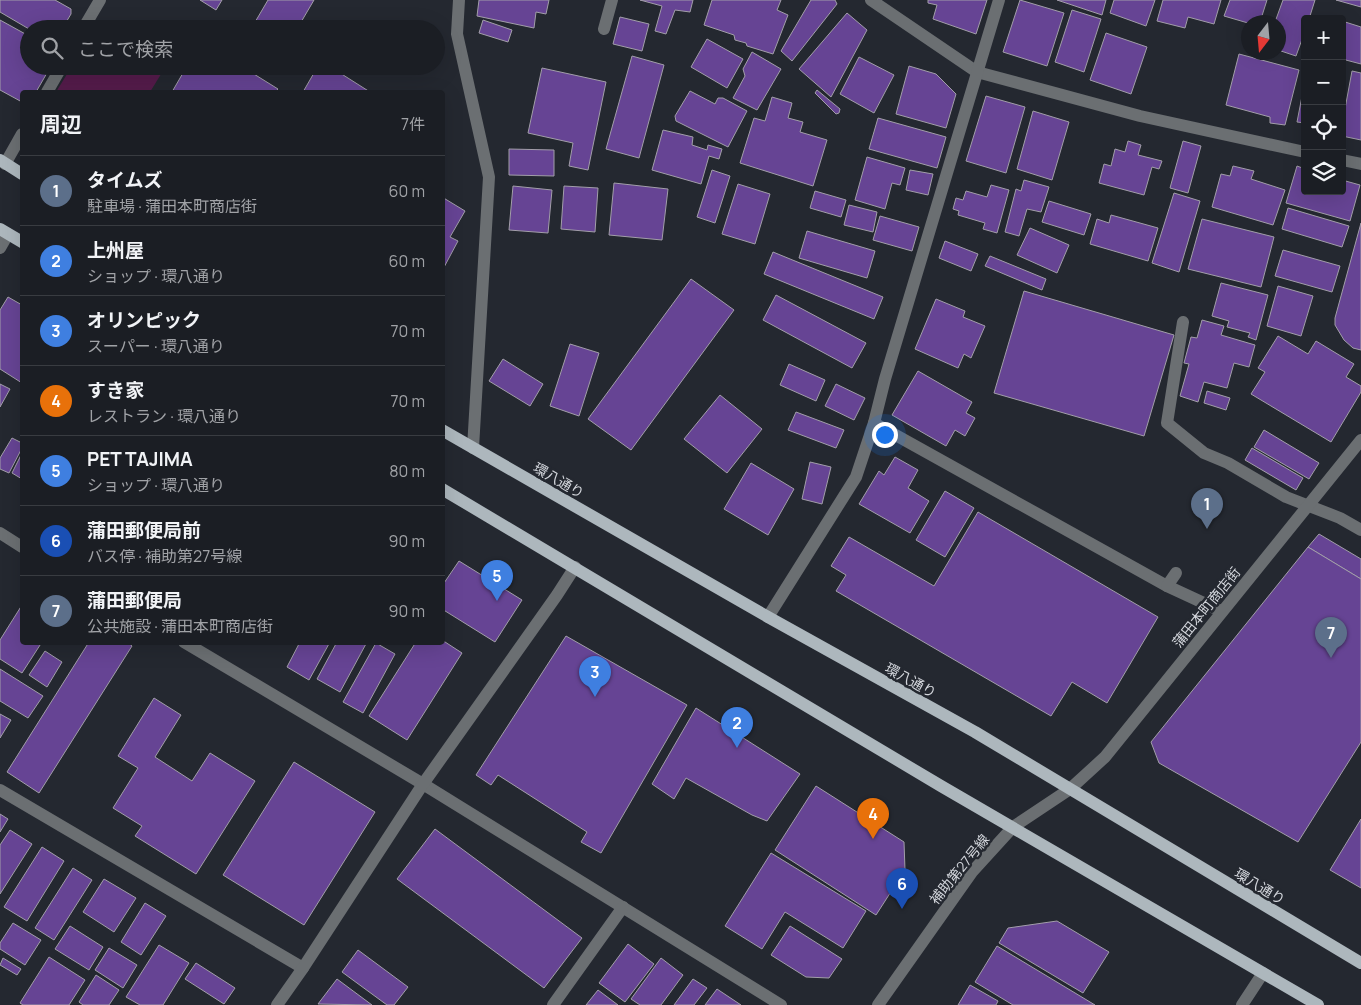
<!DOCTYPE html>
<html lang="ja">
<meta charset="utf-8">
<style>
:root{--surface:#1b1e24;--page:#24272c;--text:#f1f3f6;--muted:#a0a2a6;--line:#393c41;--accent:#eca93a}
body{margin:0;font-family:Manrope,"Noto Sans JP",sans-serif;background:var(--page);color:var(--text)}
.controls{position:absolute;right:15px;top:15px;display:grid;overflow:hidden;border-radius:5px;box-shadow:0 5px 20px #0002}
.controls button{width:45px;height:45px;display:grid;place-items:center;padding:0;border:0;border-bottom:1px solid var(--line);background:var(--surface);color:var(--text);font:25px sans-serif}
.compass{position:absolute;left:1241px;top:15px;width:45px;height:45px;border-radius:50%;background:var(--surface);box-shadow:0 5px 20px #0002;rotate:196deg}
.you{position:absolute;left:884px;top:434px;width:18px;height:18px;margin:-12px;border:4px solid #fff;border-radius:50%;background:#1a73e8;box-shadow:0 0 0 8px #1a73e833}
.badge{display:grid;place-items:center;width:32px;height:32px;border-radius:50%;background:var(--accent);color:#fff;font-size:16px;font-weight:700}
.pin{position:absolute;translate:-50% -41px;filter:drop-shadow(0 1px 2px #0008)}
.pin::after{content:'';position:absolute;top:26px;width:18px;height:15px;background:inherit;clip-path:polygon(0 0,100% 0,50% 100%)}
.list{margin:0;padding:0;list-style:none}
h2{display:flex;justify-content:space-between;align-items:center;height:65px;margin:0;padding:0 20px;font-size:21px}
h2 small{font-size:16px;font-weight:400;color:var(--muted)}
.list li{display:grid;grid-template-columns:32px 1fr auto;gap:15px;align-items:center;box-sizing:border-box;height:70px;padding:0 20px;border-top:1px solid var(--line)}
.list b{display:block;font-size:19px;white-space:nowrap}
.list p{margin:0;font-size:16px;white-space:nowrap;color:var(--muted)}
.list em{font-size:16px;font-style:normal;color:var(--muted)}
.icon{flex:none;width:28px;height:28px;fill:none;stroke:currentColor;stroke-width:2;stroke-linecap:round;stroke-linejoin:round}
.map{position:relative;flex:none;width:1361px;height:1005px;overflow:hidden}
.search{position:absolute;background:var(--surface);box-shadow:0 5px 20px #0002;left:20px;top:20px;width:425px;height:55px;display:flex;align-items:center;gap:12px;box-sizing:border-box;padding:0 18px;border-radius:28px;color:var(--muted);font-size:19px}
.panel{position:absolute;background:var(--surface);box-shadow:0 5px 20px #0002;left:20px;top:90px;width:425px;height:555px;border-radius:5px}
.map>svg:first-child{display:block}
</style>
<div class="map">
<svg width="1361" height="1005" viewBox="0 0 1361 1005">
<rect width="100%" height="100%" fill="#242830"/>
<polygon fill="#561c4c" points="72,66 166,66 150,92 56,92"/>
<g fill="#664494" stroke="#a29ea9">
<polygon points="0,0 55,0 71,9 71,14 62,29 29,29 0,12"/>
<polygon points="200,0 222,0 216,10"/>
<polygon points="268,0 314,0 297,29 251,29"/>
<polygon points="479,0 549,0 546,14 536,12 534,28 477,16"/>
<polygon points="640,0 693,0 690,12 675,10 666,34 655,31 662,6"/>
<polygon points="712,0 781,0 777,10 788,15 773,54 747,46 746,43 735,40 734,35 704,25"/>
<polygon points="811,0 835,0 837,4 792,61 781,51"/>
<polygon points="928,0 987,0 976,34 933,19 937,5 928,3"/>
<polygon points="1020,0 1064,13 1047,66 1003,52"/>
<polygon points="1057,0 1106,0 1102,15"/>
<polygon points="1114,0 1155,0 1146,26 1110,13"/>
<polygon points="1163,0 1221,0 1214,24 1188,17 1185,28 1157,21"/>
<polygon points="1230,0 1267,0 1260,22 1248,23 1224,16"/>
<polygon points="1283,0 1315,0 1309,19 1305,19 1305,31 1296,56 1278,50 1278,22 1275,22"/>
<polygon points="1336,0 1361,0 1361,7"/>
<polygon points="1072,10 1101,19 1084,72 1055,62"/>
<polygon points="847,13 867,30 831,97 799,69"/>
<polygon points="620,17 649,24 642,51 613,44"/>
<polygon points="0,20 29,36 29,66 51,66 36,92 22,92 22,102 0,90"/>
<polygon points="483,20 512,30 508,42 479,33"/>
<polygon points="1342,21 1361,27 1361,64 1342,59"/>
<polygon points="1106,33 1147,47 1131,94 1090,80"/>
<polygon points="707,39 743,59 727,88 691,67"/>
<polygon points="752,52 781,69 757,110 733,98 745,76 743,69"/>
<polygon points="1239,54 1299,70 1285,125 1270,123 1270,117 1226,105"/>
<polygon points="632,56 664,65 639,158 606,149"/>
<polygon points="859,57 894,75 874,113 840,94"/>
<polygon points="187,66 241,66 278,89 275,92 172,92"/>
<polygon points="318,66 329,66 370,92 303,92"/>
<polygon points="909,66 936,74 956,94 946,128 896,114"/>
<polygon points="542,68 606,82 588,170 569,166 573,143 528,133"/>
<polygon points="1352,71 1361,73 1361,140 1342,136 1342,125"/>
<polygon points="1305,81 1305,123 1297,122"/>
<polygon points="817,90 840,109 839,113 836,114 815,93"/>
<polygon points="690,91 715,104 718,98 723,98 747,111 728,147 676,121 675,116"/>
<polygon points="986,96 1025,107 1006,173 966,161"/>
<polygon points="772,97 792,103 788,118 803,122 800,132 827,140 813,186 740,163 754,118 765,121"/>
<polygon points="1033,111 1069,122 1052,180 1017,169"/>
<polygon points="878,118 946,137 937,168 869,149"/>
<polygon points="663,130 693,137 692,145 707,150 708,145 722,149 719,159 709,156 701,184 652,170"/>
<polygon points="1128,141 1141,145 1138,155 1162,161 1159,169 1152,167 1144,195 1099,183 1104,164 1111,166 1115,149 1125,152"/>
<polygon points="1183,141 1201,146 1188,193 1170,188"/>
<polygon points="509,149 554,150 554,176 509,175"/>
<polygon points="867,157 905,168 900,185 892,183 885,209 855,200"/>
<polygon points="1233,166 1254,171 1251,179 1285,190 1273,225 1212,207 1221,174 1230,176"/>
<polygon points="1297,166 1305,169 1305,191 1342,191 1342,180 1360,185 1350,221 1286,203"/>
<polygon points="712,170 730,176 715,223 697,217"/>
<polygon points="910,170 933,174 928,195 906,190"/>
<polygon points="1024,180 1049,187 1041,212 1027,209 1019,236 1005,232 1016,189 1021,191"/>
<polygon points="614,183 668,189 662,240 609,235"/>
<polygon points="738,184 770,194 755,244 722,234"/>
<polygon points="991,185 1009,190 997,233 983,229 985,223 958,215 959,211 953,209 956,198 963,200 966,191 987,197"/>
<polygon points="513,186 552,190 548,233 509,230"/>
<polygon points="564,186 598,188 595,232 561,229"/>
<polygon points="815,191 846,200 841,217 810,208"/>
<polygon points="1174,193 1200,201 1179,272 1152,263"/>
<polygon points="442,197 465,211 450,237 458,241 442,271"/>
<polygon points="1049,201 1091,214 1084,235 1042,222"/>
<polygon points="849,205 877,212 873,232 844,225"/>
<polygon points="1288,208 1349,226 1342,247 1282,229"/>
<polygon points="1111,215 1158,228 1148,261 1090,244 1097,219 1109,223"/>
<polygon points="880,216 919,227 912,251 873,240"/>
<polygon points="1202,219 1274,237 1261,287 1188,269"/>
<polygon points="1361,223 1361,350 1353,348 1344,340 1335,325 1335,318"/>
<polygon points="1030,228 1069,245 1057,273 1017,255"/>
<polygon points="807,231 875,251 867,278 799,258"/>
<polygon points="945,241 978,254 971,271 939,258"/>
<polygon points="1283,250 1340,266 1332,292 1275,276"/>
<polygon points="773,252 883,297 874,319 764,274"/>
<polygon points="990,256 1046,279 1042,290 985,266"/>
<polygon points="691,279 734,310 631,450 588,419"/>
<polygon points="1221,283 1268,295 1256,340 1248,337 1250,333 1227,327 1229,321 1212,316"/>
<polygon points="1278,286 1313,296 1301,336 1267,326"/>
<polygon points="1024,291 1174,335 1144,436 994,393"/>
<polygon points="776,295 866,343 852,368 763,320"/>
<polygon points="8,297 22,305 22,383 0,369 0,310"/>
<polygon points="936,299 965,311 963,317 985,326 971,358 964,354 958,368 915,349"/>
<polygon points="1202,320 1224,326 1221,335 1255,345 1249,367 1234,363 1227,388 1204,382 1198,402 1180,396 1189,364 1184,363 1191,337 1197,338"/>
<polygon points="1278,336 1308,354 1316,341 1354,364 1346,377 1361,386 1361,392 1331,442 1251,394 1265,372 1258,368"/>
<polygon points="570,344 599,353 579,416 550,406"/>
<polygon points="503,359 543,384 530,406 489,381"/>
<polygon points="789,364 825,380 816,401 780,385"/>
<polygon points="918,371 972,402 966,413 975,418 965,436 955,430 946,446 892,415"/>
<polygon points="0,384 10,389 0,407"/>
<polygon points="836,384 865,398 854,420 825,406"/>
<polygon points="1207,391 1230,398 1226,410 1204,403"/>
<polygon points="720,395 762,429 727,473 684,439"/>
<polygon points="796,412 844,430 836,448 788,430"/>
<polygon points="1264,430 1319,463 1309,479 1254,447"/>
<polygon points="12,438 22,443 22,448 9,473 0,469 0,458"/>
<polygon points="1252,448 1303,478 1296,490 1245,460"/>
<polygon points="22,453 22,479 12,473"/>
<polygon points="895,457 918,470 908,488 929,501 910,533 859,504 879,471 884,475"/>
<polygon points="810,462 831,467 822,504 802,499"/>
<polygon points="751,463 794,489 768,535 724,509"/>
<polygon points="945,491 974,508 945,557 916,540"/>
<polygon points="978,512 1158,617 1107,703 1072,682 1051,716 836,591 846,575 831,566 849,537 934,586"/>
<polygon points="1319,534 1361,559 1361,579 1308,547"/>
<polygon points="1308,547 1361,579 1361,742 1298,842 1159,763 1151,742"/>
<polygon points="459,561 522,600 495,642 442,609 442,586"/>
<polygon points="22,605 22,642 42,642 22,673 0,659 0,640"/>
<polygon points="566,636 687,705 601,853 581,842 587,832 498,775 491,785 476,775"/>
<polygon points="442,640 462,653 407,740 369,716 416,642 442,642"/>
<polygon points="89,642 127,642 132,646 39,793 7,772"/>
<polygon points="300,642 330,642 309,680 287,667"/>
<polygon points="337,642 367,642 340,692 317,679"/>
<polygon points="376,643 395,654 363,713 343,702"/>
<polygon points="45,651 62,662 47,687 29,675"/>
<polygon points="0,669 43,696 28,718 0,701"/>
<polygon points="154,698 181,715 155,757 192,781 210,753 255,781 196,874 135,836 142,826 113,808 138,768 118,756"/>
<polygon points="696,708 800,774 767,821 752,815 686,778 674,799 652,784"/>
<polygon points="0,714 11,720 0,738"/>
<polygon points="294,762 375,812 304,925 223,875"/>
<polygon points="816,786 904,842 905,870 876,915 775,850"/>
<polygon points="0,814 8,819 0,832"/>
<polygon points="1361,819 1361,888 1330,870"/>
<polygon points="435,829 582,938 544,988 397,879"/>
<polygon points="10,830 32,844 0,894 0,845"/>
<polygon points="42,847 64,861 27,921 4,907"/>
<polygon points="771,853 866,911 843,948 785,912 762,949 725,926"/>
<polygon points="73,868 92,880 54,940 35,928"/>
<polygon points="104,879 136,898 114,932 83,912"/>
<polygon points="145,903 166,916 141,955 121,942"/>
<polygon points="1057,921 1109,952 1083,993 999,943 1008,928"/>
<polygon points="13,923 41,940 25,965 0,949 0,943"/>
<polygon points="70,926 103,947 89,970 55,949"/>
<polygon points="790,926 842,959 829,978 806,977 771,955"/>
<polygon points="628,944 654,964 625,1002 599,983"/>
<polygon points="159,945 189,963 163,1005 140,1005 126,997"/>
<polygon points="997,946 1095,1005 1013,1005 975,982"/>
<polygon points="109,948 137,965 123,988 95,970"/>
<polygon points="358,950 408,987 394,1005 387,1005 342,972"/>
<polygon points="49,957 85,980 69,1005 23,1005 20,1003"/>
<polygon points="3,958 21,969 17,975 0,965"/>
<polygon points="661,958 683,975 661,1005 640,1005 631,999"/>
<polygon points="196,963 235,988 224,1004 185,979"/>
<polygon points="96,975 119,990 109,1005 83,1005 79,1002"/>
<polygon points="337,979 372,1005 318,1004"/>
<polygon points="693,979 707,988 694,1005 674,1005"/>
<polygon points="970,985 998,1001 996,1005 958,1005"/>
<polygon points="717,989 741,1005 705,1005"/>
<polygon points="598,990 618,1005 586,1005"/>
</g>
<g fill="none" stroke-linecap="round" stroke-linejoin="round">
<g stroke="#6b6f72" stroke-width="12">
<polyline points="459,0 457,34 489,177 473,448"/>
<polyline points="871,0 977,72 1140,116 1305,152"/>
<polyline points="83,29 100,0"/>
<polyline points="604,29 612,0"/>
<polyline points="47,92 62,66"/>
<polyline points="1342,160 1361,164"/>
<polyline points="5,164 22,134"/>
<polyline points="0,248 8,234"/>
<polyline points="1183,322 1167,423 1204,453 1228,463 1286,497 1340,518 1361,530"/>
<polyline points="874,423 1167,586 1221,611"/>
<polyline points="0,533 22,547"/>
<polyline points="1167,586 1176,573"/>
<polyline points="768,617 856,477 874,423 885,379 999,0"/>
<polyline points="184,642 423,784 781,1005"/>
<polyline points="0,790 303,968"/>
<polyline points="277,1005 303,968 423,784 557,595 575,567"/>
<polyline points="553,1005 623,907"/>
<polyline points="878,1005 972,872 1013,827 1070,789 1105,757 1361,440"/>
<polyline points="1242,1005 1263,973"/>
</g>
<g stroke="#adb7bd" stroke-width="12">
<polyline points="0,160 22,174"/>
<polyline points="0,229 22,242"/>
<polyline points="442,430 768,617 975,732 1361,963"/>
<polyline points="442,489 941,786 1318,1005"/>
</g>
</g>
<g text-anchor="middle" dominant-baseline="central" stroke-width="5" stroke-linejoin="round" paint-order="stroke">
<g font-size="14" fill="#d3d6dc" stroke="#242830">
<text transform="translate(559 480) rotate(30)">環八通り</text>
<text transform="translate(1206 607) rotate(-51)">蒲田本町商店街</text>
<text transform="translate(911 680) rotate(29)">環八通り</text>
<text transform="translate(959 869) rotate(-51)">補助第27号線</text>
<text transform="translate(1260 886) rotate(31)">環八通り</text>
</g>
</g>
</svg>
<div class="controls">
<button>+</button>
<button>−</button>
<button><svg class="icon" aria-label="locate" viewBox="0 0 24 24"><circle cx="12" cy="12" r="6"/><path d="M12 2v4M12 18v4M2 12h4M18 12h4"/></svg></button>
<button><svg class="icon" aria-label="layers" viewBox="0 0 24 24"><path d="M12 4l9 5-9 5-9-5zM3 14l9 5 9-5"/></svg></button>
</div>
<svg class="compass" viewBox="-18 -18 36 36"><path d="M0-13l5 13h-10z" fill="#e53935"/><path d="M0 13l5-13h-10z" fill="#a0a2a6"/></svg>
<div class="you"></div>
<div class="pin badge" style="left:1207px;top:529px;background:#5c6f8a">1</div>
<div class="pin badge" style="left:737px;top:748px;background:#3f7fe0">2</div>
<div class="pin badge" style="left:595px;top:697px;background:#3f7fe0">3</div>
<div class="pin badge" style="left:873px;top:839px;background:#e8710a">4</div>
<div class="pin badge" style="left:497px;top:601px;background:#3f7fe0">5</div>
<div class="pin badge" style="left:902px;top:909px;background:#1a4fb4">6</div>
<div class="pin badge" style="left:1331px;top:658px;background:#5c6f8a">7</div>
<div class="search"><svg class="icon" aria-label="search" viewBox="0 0 24 24"><circle cx="10" cy="10" r="6"/><path d="M15 15l6 6"/></svg>ここで検索</div>
<section class="panel">
<h2>周辺<small>7件</small></h2>
<ul class="list">
<li><span class="badge" style="background:#5c6f8a">1</span><div><b>タイムズ</b><p>駐車場 · 蒲田本町商店街</p></div><em>60 m</em></li>
<li><span class="badge" style="background:#3f7fe0">2</span><div><b>上州屋</b><p>ショップ · 環八通り</p></div><em>60 m</em></li>
<li><span class="badge" style="background:#3f7fe0">3</span><div><b>オリンピック</b><p>スーパー · 環八通り</p></div><em>70 m</em></li>
<li><span class="badge" style="background:#e8710a">4</span><div><b>すき家</b><p>レストラン · 環八通り</p></div><em>70 m</em></li>
<li><span class="badge" style="background:#3f7fe0">5</span><div><b>PET TAJIMA</b><p>ショップ · 環八通り</p></div><em>80 m</em></li>
<li><span class="badge" style="background:#1a4fb4">6</span><div><b>蒲田郵便局前</b><p>バス停 · 補助第27号線</p></div><em>90 m</em></li>
<li><span class="badge" style="background:#5c6f8a">7</span><div><b>蒲田郵便局</b><p>公共施設 · 蒲田本町商店街</p></div><em>90 m</em></li>
</ul>
</section>
</div>
